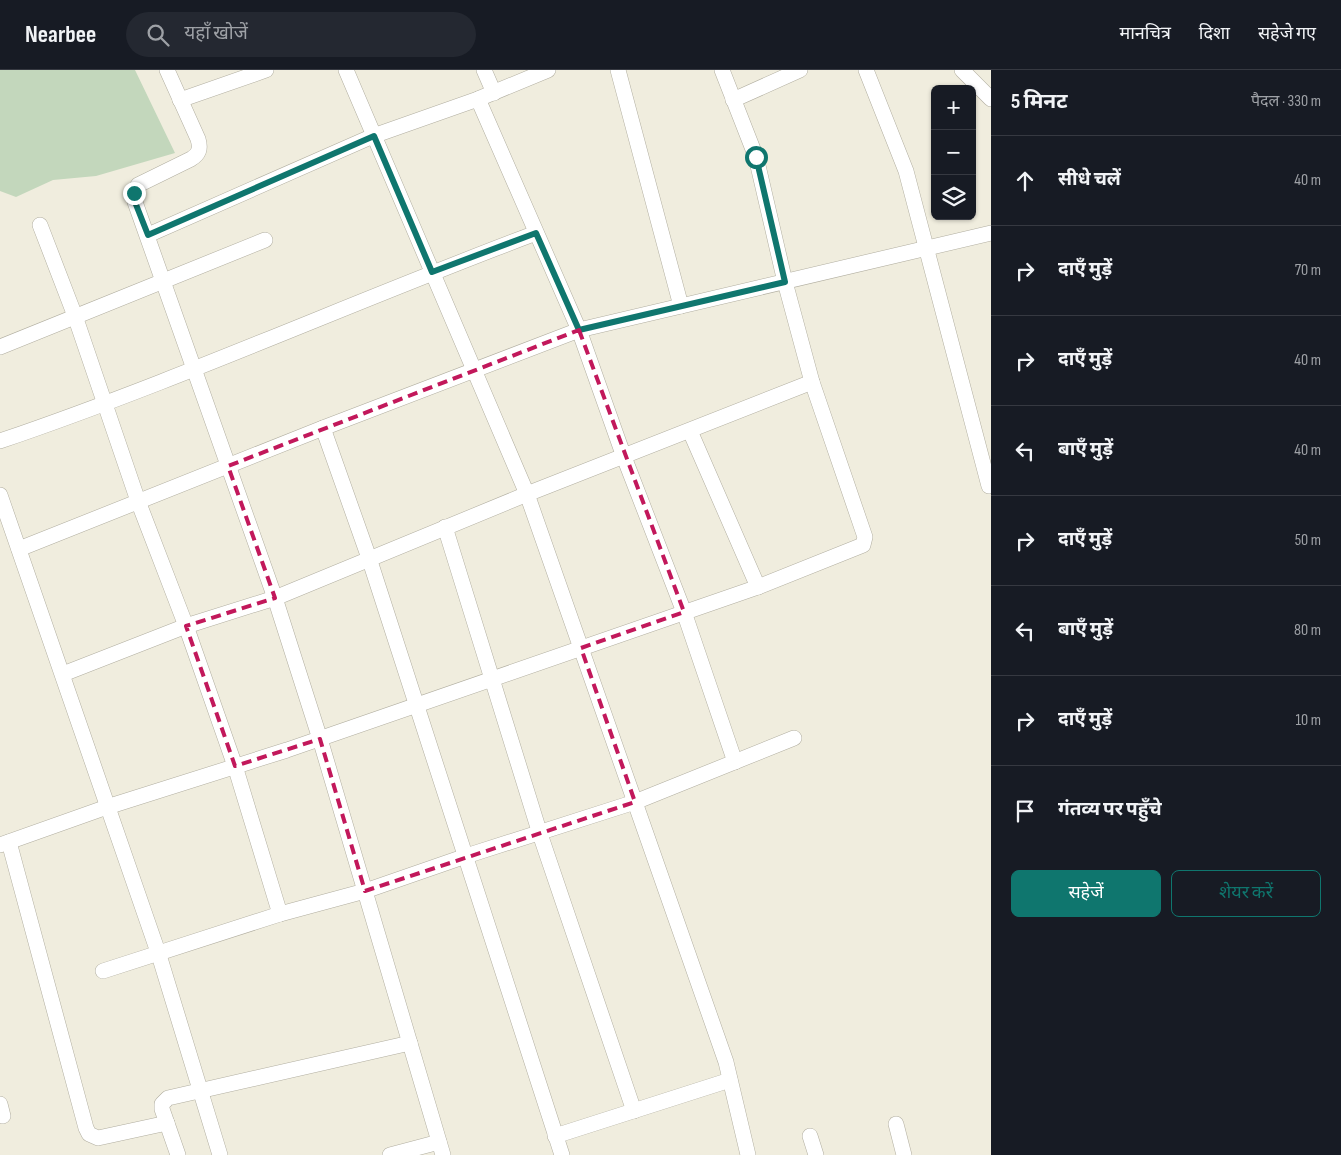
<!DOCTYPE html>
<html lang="hi">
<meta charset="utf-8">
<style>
:root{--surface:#171b24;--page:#242831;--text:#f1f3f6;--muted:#9ea1a6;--line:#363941;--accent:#0f766e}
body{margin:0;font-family:"Sofia Sans Condensed","Noto Sans Devanagari",sans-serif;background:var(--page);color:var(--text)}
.controls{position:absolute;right:15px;top:15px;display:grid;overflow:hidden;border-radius:8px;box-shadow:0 1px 4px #0004}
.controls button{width:45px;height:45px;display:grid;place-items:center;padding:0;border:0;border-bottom:1px solid var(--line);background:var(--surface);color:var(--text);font:25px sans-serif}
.stop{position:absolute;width:15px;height:15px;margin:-11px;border:4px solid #0f766e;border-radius:50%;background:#fff}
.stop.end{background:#0f766e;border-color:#fff;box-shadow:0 1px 5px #0008}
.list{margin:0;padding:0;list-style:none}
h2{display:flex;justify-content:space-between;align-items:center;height:65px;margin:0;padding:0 20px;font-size:21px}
h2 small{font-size:16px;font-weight:400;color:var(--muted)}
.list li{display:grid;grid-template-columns:32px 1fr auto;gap:15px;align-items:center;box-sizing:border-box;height:90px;padding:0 20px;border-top:1px solid var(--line)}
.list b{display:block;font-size:19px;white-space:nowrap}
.list em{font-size:16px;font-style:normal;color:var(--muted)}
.actions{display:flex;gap:10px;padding:15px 20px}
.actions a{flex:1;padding:11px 0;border:1px solid var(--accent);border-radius:8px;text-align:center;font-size:18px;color:var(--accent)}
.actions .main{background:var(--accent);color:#fff}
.icon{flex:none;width:28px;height:28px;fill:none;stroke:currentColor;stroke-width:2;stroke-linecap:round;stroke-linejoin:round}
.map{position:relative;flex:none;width:991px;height:1085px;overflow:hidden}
header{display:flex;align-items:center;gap:30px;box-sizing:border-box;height:70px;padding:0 25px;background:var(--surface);border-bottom:1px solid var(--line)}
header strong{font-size:24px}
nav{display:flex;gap:28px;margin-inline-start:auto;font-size:18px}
.search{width:350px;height:45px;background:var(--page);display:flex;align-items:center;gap:12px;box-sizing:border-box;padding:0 18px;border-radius:28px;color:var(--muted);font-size:19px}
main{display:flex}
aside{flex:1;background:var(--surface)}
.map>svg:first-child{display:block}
</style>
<header>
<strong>Nearbee</strong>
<div class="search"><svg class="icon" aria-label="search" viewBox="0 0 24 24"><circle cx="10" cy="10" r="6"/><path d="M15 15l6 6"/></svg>यहाँ खोजें</div>
<nav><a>मानचित्र</a><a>दिशा</a><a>सहेजे गए</a></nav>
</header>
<main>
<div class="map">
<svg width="991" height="1085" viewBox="0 0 991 1085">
<rect width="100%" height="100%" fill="#f0edde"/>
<polygon fill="#c3d7bc" points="0,0 135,0 175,83 96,106 53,110 16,127 0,121"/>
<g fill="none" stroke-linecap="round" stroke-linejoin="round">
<defs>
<g id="street">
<path d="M 167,0 L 198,69 C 201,79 199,84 191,89 L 138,115 L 135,120 L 135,132 L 275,528 L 320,669 L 443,1085"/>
<polyline points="346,0 527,424 726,992 748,1085"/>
<polyline points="484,0 494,23"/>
<polyline points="618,0 681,236"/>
<polyline points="866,0 906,101 989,416"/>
<polyline points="962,0 991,29"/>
<polyline points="478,29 579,260 624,387 684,542 735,692"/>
<polyline points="180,30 266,0"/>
<polyline points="733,30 800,0"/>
<polyline points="40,155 75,246 138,431 186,556 235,696 280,844"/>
<polyline points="148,165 373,66 478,29 548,0"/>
<polyline points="0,277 265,170"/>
<polyline points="323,358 369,488 562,1085"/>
<polyline points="690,361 758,517"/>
<path d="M 0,371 C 182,309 357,230 536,163"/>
<polyline points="0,425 159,885 220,1085"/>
<polyline points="445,457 540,764 634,1041"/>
<polyline points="19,479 323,358 579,260 991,163"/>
<polyline points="63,604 186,556 275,528 527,424 812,312"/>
<polyline points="9,772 86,1058 89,1064 98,1068 167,1053"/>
<polyline points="0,775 107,737 287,680 758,517 863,475 865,467 812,312 785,212 756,87 722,0"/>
<polyline points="103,901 280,844 365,821 466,786 635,732 794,668"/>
<polyline points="0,1034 3,1046"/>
<polyline points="896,1054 904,1085"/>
<polyline points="555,1066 730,1010"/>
<polyline points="810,1066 816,1085"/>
<polyline points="178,1085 162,1039 162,1034 168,1028 410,973"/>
<polyline points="390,1085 439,1072"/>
</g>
</defs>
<use href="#street" stroke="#b1aea0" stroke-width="16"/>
<use href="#street" stroke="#fff" stroke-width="15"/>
</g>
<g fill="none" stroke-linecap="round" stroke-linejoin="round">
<polyline stroke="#0f766e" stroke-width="6" points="134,123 135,132 148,165 374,66 432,202 536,163 579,260 785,212 756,87"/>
</g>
<path fill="none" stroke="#c2185b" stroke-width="4" stroke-dasharray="10 6" stroke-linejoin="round" d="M 579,260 L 684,542 L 581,578 L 635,732 L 365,821 L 320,669 L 235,696 L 186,556 L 275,528 L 228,396 Z"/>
</svg>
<div class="controls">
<button>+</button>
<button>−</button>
<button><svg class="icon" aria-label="layers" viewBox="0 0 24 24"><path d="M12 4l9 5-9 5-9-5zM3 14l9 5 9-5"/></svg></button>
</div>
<div class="stop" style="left:756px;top:87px"></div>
<div class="stop end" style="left:134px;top:123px"></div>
</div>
<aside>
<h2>5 मिनट<small>पैदल · 330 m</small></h2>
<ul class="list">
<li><svg class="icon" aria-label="ahead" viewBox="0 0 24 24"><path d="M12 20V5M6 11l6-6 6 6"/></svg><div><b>सीधे चलें</b></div><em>40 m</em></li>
<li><svg class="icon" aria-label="right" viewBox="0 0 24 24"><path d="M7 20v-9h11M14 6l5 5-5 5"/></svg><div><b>दाएँ मुड़ें</b></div><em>70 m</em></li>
<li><svg class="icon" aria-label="right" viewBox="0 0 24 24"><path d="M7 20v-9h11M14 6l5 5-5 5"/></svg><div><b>दाएँ मुड़ें</b></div><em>40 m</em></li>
<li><svg class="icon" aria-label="left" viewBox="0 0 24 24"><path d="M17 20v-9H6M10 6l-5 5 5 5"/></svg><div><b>बाएँ मुड़ें</b></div><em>40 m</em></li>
<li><svg class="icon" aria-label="right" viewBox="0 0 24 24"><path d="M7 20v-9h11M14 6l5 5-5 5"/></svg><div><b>दाएँ मुड़ें</b></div><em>50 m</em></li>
<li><svg class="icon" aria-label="left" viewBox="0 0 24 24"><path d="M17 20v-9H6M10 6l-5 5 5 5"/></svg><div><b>बाएँ मुड़ें</b></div><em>80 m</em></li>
<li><svg class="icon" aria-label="right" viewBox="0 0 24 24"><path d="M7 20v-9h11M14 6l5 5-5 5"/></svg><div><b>दाएँ मुड़ें</b></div><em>10 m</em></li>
<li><svg class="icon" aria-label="arrive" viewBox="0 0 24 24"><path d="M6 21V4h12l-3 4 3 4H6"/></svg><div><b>गंतव्य पर पहुँचे</b></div></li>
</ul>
<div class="actions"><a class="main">सहेजें</a><a>शेयर करें</a></div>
</aside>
</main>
